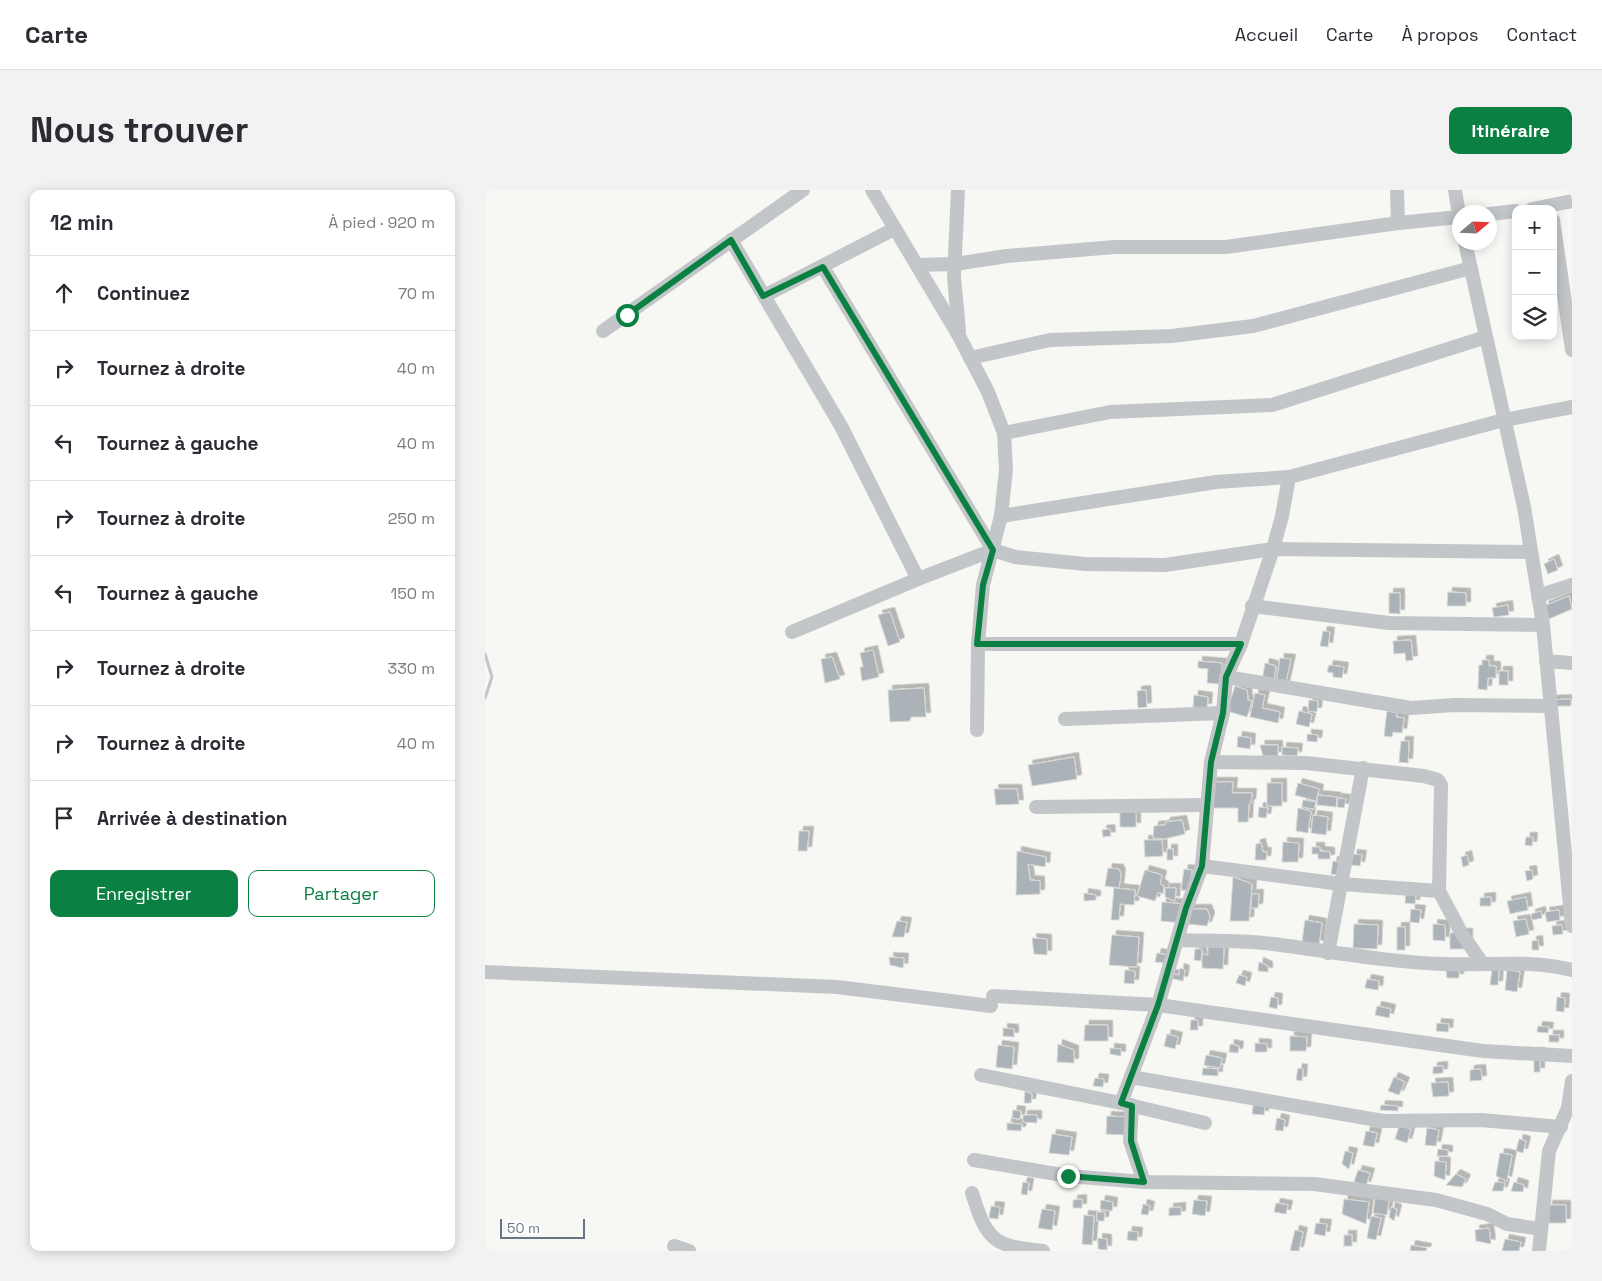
<!DOCTYPE html>
<html lang="fr">
<meta charset="utf-8">
<style>
:root{--surface:#fff;--page:#f2f2f3;--text:#2b2b33;--muted:#7c7c81;--line:#e1e1e2;--accent:#0b8043}
body{margin:0;font-family:"Space Grotesk",sans-serif;background:var(--page);color:var(--text)}
.controls{position:absolute;right:15px;top:15px;display:grid;overflow:hidden;border-radius:10px;box-shadow:0 2px 12px #0003}
.controls button{width:45px;height:45px;display:grid;place-items:center;padding:0;border:0;border-bottom:1px solid var(--line);background:var(--surface);color:var(--text);font:25px sans-serif}
.compass{position:absolute;left:967px;top:15px;width:45px;height:45px;border-radius:50%;background:var(--surface);box-shadow:0 2px 12px #0003;rotate:71deg}
.scale{position:absolute;left:15px;bottom:12px;width:85px;box-sizing:border-box;padding-left:5px;border:2px solid #667685;border-top:0;font-size:14px;line-height:18px;white-space:nowrap;color:#667685;-webkit-text-stroke:4px #fff;paint-order:stroke}
.stop{position:absolute;width:15px;height:15px;margin:-11px;border:4px solid #0b8043;border-radius:50%;background:#fff}
.stop.end{background:#0b8043;border-color:#fff;box-shadow:0 1px 5px #0008}
.list{margin:0;padding:0;list-style:none}
h2{display:flex;justify-content:space-between;align-items:center;height:65px;margin:0;padding:0 20px;font-size:21px}
h2 small{font-size:16px;font-weight:400;color:var(--muted)}
.list li{display:grid;grid-template-columns:32px 1fr auto;gap:15px;align-items:center;box-sizing:border-box;height:75px;padding:0 20px;border-top:1px solid var(--line)}
.list b{display:block;font-size:19px;white-space:nowrap}
.list em{font-size:16px;font-style:normal;color:var(--muted)}
.actions{display:flex;gap:10px;padding:15px 20px}
.actions a{flex:1;padding:11px 0;border:1px solid var(--accent);border-radius:10px;text-align:center;font-size:18px;color:var(--accent)}
.actions .main{background:var(--accent);color:#fff}
.icon{flex:none;width:28px;height:28px;fill:none;stroke:currentColor;stroke-width:2;stroke-linecap:round;stroke-linejoin:round}
.map{position:relative;flex:none;width:1087px;height:1061px;overflow:hidden;border-radius:10px}
header{display:flex;align-items:center;gap:30px;box-sizing:border-box;height:70px;padding:0 25px;background:var(--surface);border-bottom:1px solid var(--line)}
header strong{font-size:24px}
nav{display:flex;gap:28px;margin-inline-start:auto;font-size:18px}
.intro{display:flex;align-items:center;justify-content:space-between;box-sizing:border-box;height:120px;padding:0 30px}
h1{margin:0;font-size:35px}
.button{padding:12px 22px;border-radius:10px;background:var(--accent);color:#fff;font-size:18px;font-weight:700}
main{display:flex;gap:30px;padding:0 30px}
aside{flex:1;background:var(--surface);border-radius:10px;box-shadow:0 2px 12px #0003}
.map>svg:first-child{display:block}
</style>
<header>
<strong>Carte</strong>
<nav><a>Accueil</a><a>Carte</a><a>À propos</a><a>Contact</a></nav>
</header>
<div class="intro"><h1>Nous trouver</h1><a class="button">Itinéraire</a></div>
<main>
<aside>
<h2>12 min<small>À pied · 920 m</small></h2>
<ul class="list">
<li><svg class="icon" aria-label="ahead" viewBox="0 0 24 24"><path d="M12 20V5M6 11l6-6 6 6"/></svg><div><b>Continuez</b></div><em>70 m</em></li>
<li><svg class="icon" aria-label="right" viewBox="0 0 24 24"><path d="M7 20v-9h11M14 6l5 5-5 5"/></svg><div><b>Tournez à droite</b></div><em>40 m</em></li>
<li><svg class="icon" aria-label="left" viewBox="0 0 24 24"><path d="M17 20v-9H6M10 6l-5 5 5 5"/></svg><div><b>Tournez à gauche</b></div><em>40 m</em></li>
<li><svg class="icon" aria-label="right" viewBox="0 0 24 24"><path d="M7 20v-9h11M14 6l5 5-5 5"/></svg><div><b>Tournez à droite</b></div><em>250 m</em></li>
<li><svg class="icon" aria-label="left" viewBox="0 0 24 24"><path d="M17 20v-9H6M10 6l-5 5 5 5"/></svg><div><b>Tournez à gauche</b></div><em>150 m</em></li>
<li><svg class="icon" aria-label="right" viewBox="0 0 24 24"><path d="M7 20v-9h11M14 6l5 5-5 5"/></svg><div><b>Tournez à droite</b></div><em>330 m</em></li>
<li><svg class="icon" aria-label="right" viewBox="0 0 24 24"><path d="M7 20v-9h11M14 6l5 5-5 5"/></svg><div><b>Tournez à droite</b></div><em>40 m</em></li>
<li><svg class="icon" aria-label="arrive" viewBox="0 0 24 24"><path d="M6 21V4h12l-3 4 3 4H6"/></svg><div><b>Arrivée à destination</b></div></li>
</ul>
<div class="actions"><a class="main">Enregistrer</a><a>Partager</a></div>
</aside>
<div class="map">
<svg width="1087" height="1061" viewBox="0 0 1087 1061">
<defs>
<filter id="shadow"><feDropShadow dx="4.5" dy="-4.5" stdDeviation="0" flood-color="#0004"/></filter>
</defs>
<rect width="100%" height="100%" fill="#f7f7f4"/>
<g fill="none" stroke-linecap="round" stroke-linejoin="round">
<polyline stroke="#bdc7cc" stroke-width="3" points="0,464 7,487 0,508"/>
</g>
<g fill="#abb3b9" stroke="#d8d8d6" filter="url(#shadow)">
<polygon points="1069,369 1073,380 1063,384 1059,374"/>
<polygon points="963,402 981,403 981,416 962,416"/>
<polygon points="904,403 915,403 915,424 904,423"/>
<polygon points="1084,406 1087,419 1064,429 1059,416"/>
<polygon points="1023,415 1024,425 1009,427 1007,418"/>
<polygon points="405,422 415,452 403,456 393,425"/>
<polygon points="838,441 845,442 843,457 835,456"/>
<polygon points="926,450 928,470 921,471 920,463 909,464 908,451"/>
<polygon points="388,460 394,487 377,491 375,477 378,477 375,463"/>
<polygon points="347,467 355,489 340,493 336,469"/>
<polygon points="795,468 806,469 800,496 791,495"/>
<polygon points="997,470 1004,470 1004,476 1011,476 1011,488 1003,488 1002,500 993,499 994,475 997,475"/>
<polygon points="713,471 737,473 736,494 722,493 723,479 713,478"/>
<polygon points="780,473 791,476 788,494 777,492"/>
<polygon points="844,475 859,477 857,488 848,487 848,483 842,482"/>
<rect x="1014" y="481" width="9" height="14"/>
<polygon points="750,496 762,500 763,510 767,511 762,527 742,521"/>
<polygon points="439,498 441,527 426,527 425,531 405,532 403,500"/>
<polygon points="661,500 662,517 653,518 652,501"/>
<polygon points="770,503 780,505 777,518 795,522 793,533 765,527"/>
<polygon points="709,505 723,507 722,518 708,517"/>
<polygon points="1086,509 1086,516 1065,516 1065,510"/>
<polygon points="824,510 833,511 832,522 823,521"/>
<polygon points="814,521 827,524 824,537 811,534"/>
<polygon points="902,521 912,523 911,527 919,528 917,543 908,542 907,547 899,546"/>
<polygon points="822,544 833,545 832,552 822,551"/>
<polygon points="753,546 766,548 765,559 752,557"/>
<polygon points="916,551 924,551 923,573 914,572"/>
<polygon points="775,555 793,555 793,566 778,566"/>
<polygon points="797,557 813,558 812,566 797,565"/>
<polygon points="589,567 592,589 547,596 543,575"/>
<polygon points="726,592 748,592 747,603 767,603 766,613 764,614 763,632 753,632 753,618 726,618"/>
<rect x="782" y="593" width="15" height="23"/>
<polygon points="813,593 834,599 831,611 810,605"/>
<polygon points="509,599 532,599 534,614 511,615"/>
<polygon points="833,605 852,607 851,617 832,615"/>
<polygon points="853,608 861,609 859,618 852,617"/>
<polygon points="818,610 831,612 829,619 817,617"/>
<polygon points="774,617 783,618 781,628 773,627"/>
<polygon points="813,618 826,621 823,643 811,641"/>
<rect x="635" y="622" width="16" height="15"/>
<polygon points="828,625 843,627 841,645 826,643"/>
<polygon points="697,630 700,644 679,649 668,648 669,636 680,635 681,632"/>
<polygon points="625,639 626,646 618,647 617,640"/>
<polygon points="314,641 324,641 322,661 313,661"/>
<polygon points="1041,647 1048,647 1047,656 1040,655"/>
<polygon points="659,650 677,650 678,666 660,667"/>
<polygon points="798,652 814,653 813,672 797,672"/>
<polygon points="776,653 778,662 782,662 781,670 770,670 771,654"/>
<polygon points="827,657 835,657 835,661 845,662 845,669 833,669 833,664 827,664"/>
<rect x="682" y="659" width="6" height="11"/>
<polygon points="532,661 561,667 560,677 543,674 545,690 555,691 555,704 531,705"/>
<polygon points="868,664 877,665 875,676 866,675"/>
<polygon points="982,665 984,675 978,677 976,667"/>
<polygon points="848,671 854,672 852,685 846,684"/>
<polygon points="623,678 634,679 636,684 634,698 620,696"/>
<polygon points="699,679 707,680 704,701 696,700"/>
<polygon points="660,680 677,685 675,694 679,696 678,704 673,702 670,711 652,706"/>
<polygon points="1047,680 1048,689 1042,691 1040,681"/>
<polygon points="748,687 767,694 764,731 745,731"/>
<polygon points="629,698 650,700 649,715 635,714 634,730 626,730"/>
<polygon points="680,698 691,698 690,711 680,707"/>
<polygon points="921,702 931,703 930,714 920,713"/>
<polygon points="599,703 611,705 611,710 599,711"/>
<polygon points="767,704 774,704 773,718 766,718"/>
<polygon points="1006,707 1006,716 995,716 995,708"/>
<polygon points="1041,707 1043,720 1025,724 1022,711"/>
<polygon points="677,712 699,714 697,733 676,731"/>
<polygon points="704,719 722,719 725,727 722,736 703,734"/>
<polygon points="926,719 936,720 934,733 925,732"/>
<polygon points="1074,720 1075,730 1062,732 1060,722"/>
<polygon points="1056,721 1057,728 1047,730 1046,724"/>
<polygon points="1041,729 1044,744 1031,747 1028,731"/>
<polygon points="820,730 837,733 834,755 817,752"/>
<polygon points="412,731 422,732 419,747 407,747"/>
<polygon points="869,734 893,735 892,759 868,758"/>
<polygon points="948,734 960,735 960,751 948,750"/>
<polygon points="1077,735 1078,744 1068,745 1067,736"/>
<rect x="912" y="737" width="8" height="23"/>
<rect x="965" y="743" width="18" height="16"/>
<polygon points="627,745 654,747 652,777 624,775"/>
<polygon points="547,748 562,749 562,765 549,764"/>
<polygon points="1053,750 1054,760 1047,760 1047,751"/>
<polygon points="723,757 739,757 738,779 717,778 717,764 723,765"/>
<polygon points="710,759 717,759 716,771 709,770"/>
<polygon points="672,763 682,765 681,773 670,772"/>
<polygon points="404,767 419,768 418,778 405,775"/>
<polygon points="774,772 783,776 783,782 773,781"/>
<polygon points="695,778 700,780 698,791 685,788 685,784 694,785"/>
<polygon points="974,779 974,788 962,788 961,780"/>
<polygon points="1007,779 1014,780 1013,795 1005,795"/>
<polygon points="640,780 650,781 649,794 639,793"/>
<polygon points="1022,780 1035,782 1032,802 1020,800"/>
<polygon points="754,785 762,787 760,796 751,793"/>
<polygon points="882,789 894,791 893,800 880,798"/>
<polygon points="786,807 793,808 792,819 784,817"/>
<polygon points="1072,807 1080,808 1079,822 1071,821"/>
<polygon points="892,816 906,819 904,828 890,825"/>
<polygon points="706,830 713,830 713,840 705,840"/>
<polygon points="952,833 964,834 963,842 951,841"/>
<polygon points="600,835 623,835 623,851 599,851"/>
<polygon points="1053,836 1064,837 1063,843 1052,842"/>
<polygon points="518,838 529,839 529,847 518,846"/>
<polygon points="682,844 693,847 690,859 679,856"/>
<rect x="1064" y="845" width="10" height="7"/>
<polygon points="805,846 822,847 821,861 805,861"/>
<polygon points="770,853 782,854 782,862 770,862"/>
<polygon points="573,854 589,860 589,873 572,872"/>
<polygon points="745,854 754,856 753,863 744,862"/>
<polygon points="513,855 529,857 527,879 511,877"/>
<polygon points="625,858 636,859 636,866 625,864"/>
<rect x="1049" y="862" width="6" height="20"/>
<polygon points="721,865 737,868 735,878 719,875"/>
<polygon points="958,876 958,883 948,884 948,877"/>
<polygon points="718,878 733,879 733,886 717,885"/>
<polygon points="813,878 818,879 817,891 811,890"/>
<polygon points="996,879 997,890 985,891 985,880"/>
<polygon points="909,887 920,892 914,905 903,901"/>
<polygon points="610,888 619,889 618,897 608,896"/>
<polygon points="963,892 964,906 948,907 946,893"/>
<polygon points="540,901 547,904 546,913 539,913"/>
<polygon points="769,909 780,910 779,925 767,924"/>
<polygon points="896,915 913,916 913,921 895,920"/>
<polygon points="528,920 536,921 535,929 527,928"/>
<polygon points="538,925 552,925 552,933 538,932"/>
<polygon points="622,926 641,927 640,945 621,944"/>
<polygon points="792,928 800,930 798,941 790,940"/>
<polygon points="522,933 537,934 536,941 522,940"/>
<polygon points="914,936 926,939 922,953 910,949"/>
<polygon points="942,938 954,940 951,956 940,955"/>
<polygon points="881,941 892,943 889,957 878,955"/>
<polygon points="567,944 587,947 584,965 564,963"/>
<polygon points="1034,949 1041,951 1038,963 1031,961"/>
<polygon points="953,959 963,960 963,966 952,966"/>
<polygon points="860,961 868,963 864,979 857,974"/>
<polygon points="1015,963 1027,965 1022,991 1011,986"/>
<polygon points="950,971 961,972 960,990 949,986"/>
<polygon points="873,980 885,983 881,996 869,992"/>
<polygon points="971,984 981,989 977,997 961,995"/>
<polygon points="538,992 544,993 542,1005 536,1004"/>
<polygon points="1010,992 1020,993 1018,1001 1007,1001"/>
<polygon points="1029,992 1039,995 1038,1002 1026,1001"/>
<polygon points="890,1008 904,1010 902,1025 888,1023"/>
<polygon points="597,1009 597,1018 588,1018 588,1010"/>
<polygon points="859,1009 884,1012 881,1034 857,1024"/>
<polygon points="616,1010 628,1012 627,1021 615,1019"/>
<polygon points="709,1010 722,1011 720,1026 707,1024"/>
<polygon points="791,1013 803,1015 801,1024 789,1022"/>
<polygon points="658,1014 665,1016 663,1025 656,1024"/>
<polygon points="1063,1015 1081,1015 1081,1033 1064,1033"/>
<polygon points="506,1016 515,1017 513,1029 504,1028"/>
<polygon points="696,1017 696,1025 684,1026 684,1018"/>
<polygon points="906,1017 912,1019 909,1031 904,1027"/>
<polygon points="557,1019 570,1021 567,1040 553,1038"/>
<polygon points="612,1022 620,1022 619,1031 612,1031"/>
<polygon points="599,1025 609,1026 607,1055 597,1054"/>
<polygon points="886,1026 896,1028 891,1050 882,1048"/>
<polygon points="831,1033 842,1034 840,1046 829,1044"/>
<polygon points="1004,1038 1006,1054 991,1051 990,1040"/>
<polygon points="810,1040 818,1042 814,1061 805,1061"/>
<polygon points="643,1041 653,1042 652,1051 642,1050"/>
<rect x="859" y="1045" width="8" height="11"/>
<polygon points="613,1048 622,1049 622,1060 613,1059"/>
<polygon points="1020,1049 1036,1052 1034,1061 1017,1061"/>
<polygon points="926,1055 942,1058 941,1061 925,1061"/>
</g>
<g fill="none" stroke-linecap="round" stroke-linejoin="round">
<g stroke="#c2c6c9" stroke-width="14">
<polyline points="387,0 474,146 503,202 519,243 521,280 516,326 498,395 493,454 492,540"/>
<polyline points="473,0 469,87 474,141"/>
<polyline points="912,0 913,33"/>
<polyline points="970,0 974,25"/>
<polyline points="1047,19 1087,11"/>
<polyline points="1004,24 1031,21"/>
<polyline points="1068,30 1087,160"/>
<polyline points="246,50 356,236 433,389"/>
<polyline points="980,52 1039,317 1058,435 1087,736"/>
<polyline points="432,75 470,74 522,66 630,57 741,57 913,33 974,27"/>
<polyline points="338,77 508,360"/>
<polyline points="279,106 409,39"/>
<polyline points="118,141 318,0"/>
<polyline points="485,168 565,150 687,146 768,136 986,78"/>
<polyline points="519,243 625,222 787,215 1001,147"/>
<polyline points="516,326 731,292 804,287 1019,230 1087,217"/>
<polyline points="1053,406 1087,395"/>
<polyline points="767,416 904,433 1058,435"/>
<polyline points="307,442 433,389 508,360 530,367 600,374 680,375 788,359 1046,362"/>
<polyline points="493,454 756,454"/>
<polyline points="1061,471 1087,473"/>
<polyline points="741,487 926,518 970,515 1065,516"/>
<polyline points="580,529 738,523"/>
<polyline points="726,572 821,573 939,586 953,590 956,595 954,701 977,744 997,773"/>
<polyline points="551,617 722,615"/>
<polyline points="717,676 856,694 954,701"/>
<path d="M 692,750 C 724,751 757,750 788,754 C 844,761 901,772 958,774 C 1002,776 1044,769 1087,780"/>
<polyline points="843,763 878,578"/>
<polyline points="0,782 352,797 506,816"/>
<polyline points="508,806 673,815 998,861 1087,866"/>
<polyline points="496,885 636,913 720,933"/>
<polyline points="646,887 898,931 996,930 1076,937"/>
<polyline points="636,913 673,815 701,719 717,676 726,572 738,523 741,487 756,454 788,359 797,326 804,287"/>
<polyline points="647,915 645,951 659,992"/>
<polyline points="489,970 583,986 659,992 829,994 951,1010 1002,1024 1022,1034 1056,1039"/>
<path d="M 487,1003 C 502,1051 508,1056 558,1061"/>
<polyline points="189,1056 204,1061"/>
<polyline points="1054,1061 1064,961 1083,918 1087,891"/>
</g>
</g>
<g fill="none" stroke-linecap="round" stroke-linejoin="round">
<polyline stroke="#0b8043" stroke-width="6" points="142,125 246,50 278,106 338,77 508,360 498,395 492,454 756,454 741,487 738,523 726,572 717,676 701,718 673,815 636,913 647,916 646,951 659,992 583,986"/>
</g>
</svg>
<div class="controls">
<button>+</button>
<button>−</button>
<button><svg class="icon" aria-label="layers" viewBox="0 0 24 24"><path d="M12 4l9 5-9 5-9-5zM3 14l9 5 9-5"/></svg></button>
</div>
<svg class="compass" viewBox="-18 -18 36 36"><path d="M0-13l5 13h-10z" fill="#e53935"/><path d="M0 13l5-13h-10z" fill="#7c7c81"/></svg>
<div class="scale">50 m</div>
<div class="stop" style="left:142px;top:125px"></div>
<div class="stop end" style="left:583px;top:986px"></div>
</div>
</main>
